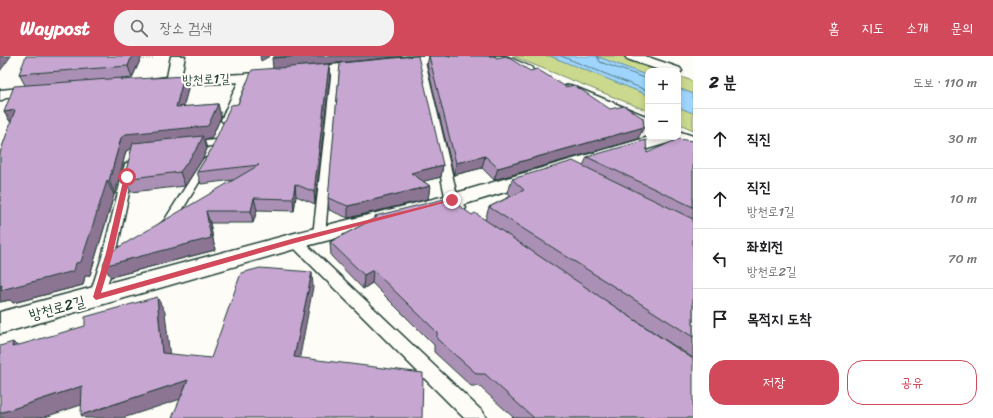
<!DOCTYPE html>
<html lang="ko">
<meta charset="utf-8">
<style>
:root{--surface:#fff;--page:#f2f2f2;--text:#202124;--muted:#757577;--line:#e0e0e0;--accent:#d1495b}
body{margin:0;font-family:Sriracha,"Poor Story",sans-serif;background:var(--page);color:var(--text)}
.controls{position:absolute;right:12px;top:12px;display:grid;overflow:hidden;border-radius:8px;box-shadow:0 2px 6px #0003}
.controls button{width:36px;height:36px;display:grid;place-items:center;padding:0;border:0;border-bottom:1px solid var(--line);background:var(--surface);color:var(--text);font:20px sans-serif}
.stop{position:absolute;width:12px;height:12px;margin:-9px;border:3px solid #d1495b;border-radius:50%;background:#fff}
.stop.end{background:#d1495b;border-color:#fff;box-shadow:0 1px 4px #0008}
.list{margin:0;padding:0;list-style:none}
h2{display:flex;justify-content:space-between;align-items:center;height:52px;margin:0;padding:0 16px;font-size:17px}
h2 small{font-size:13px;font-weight:400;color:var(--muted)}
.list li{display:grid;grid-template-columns:26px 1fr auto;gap:12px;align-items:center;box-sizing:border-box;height:60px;padding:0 16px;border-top:1px solid var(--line)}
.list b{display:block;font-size:15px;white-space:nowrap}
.list p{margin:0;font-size:13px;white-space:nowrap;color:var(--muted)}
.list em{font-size:13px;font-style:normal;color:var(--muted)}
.actions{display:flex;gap:8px;padding:12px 16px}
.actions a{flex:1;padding:9px 0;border:1px solid var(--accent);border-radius:16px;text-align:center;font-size:14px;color:var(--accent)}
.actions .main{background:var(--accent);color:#fff}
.icon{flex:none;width:22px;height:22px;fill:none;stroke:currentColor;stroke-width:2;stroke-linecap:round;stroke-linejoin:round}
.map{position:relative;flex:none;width:693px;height:362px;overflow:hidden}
header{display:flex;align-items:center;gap:24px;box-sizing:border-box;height:56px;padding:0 20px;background:var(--accent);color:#fff}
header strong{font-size:19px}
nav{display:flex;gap:22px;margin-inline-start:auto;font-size:14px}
.search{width:280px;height:36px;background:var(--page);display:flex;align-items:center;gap:10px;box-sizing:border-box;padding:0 14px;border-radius:16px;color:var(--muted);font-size:15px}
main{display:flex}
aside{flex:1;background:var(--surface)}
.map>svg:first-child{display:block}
</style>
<header>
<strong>Waypost</strong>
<div class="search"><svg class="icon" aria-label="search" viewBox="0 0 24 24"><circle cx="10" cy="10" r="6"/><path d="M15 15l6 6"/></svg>장소 검색</div>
<nav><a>홈</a><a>지도</a><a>소개</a><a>문의</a></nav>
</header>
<main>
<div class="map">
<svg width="693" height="362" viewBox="0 0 693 362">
<rect width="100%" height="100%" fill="#fdfcf7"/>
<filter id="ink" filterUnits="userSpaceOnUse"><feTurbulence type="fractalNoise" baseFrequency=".025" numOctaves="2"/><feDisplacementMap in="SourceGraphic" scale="8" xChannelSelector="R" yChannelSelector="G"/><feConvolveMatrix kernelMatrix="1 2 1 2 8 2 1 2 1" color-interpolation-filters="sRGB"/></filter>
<g filter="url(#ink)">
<g fill="#cad98d" stroke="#748b60">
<polygon points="512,0 550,0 648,39 648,55"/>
<polygon points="596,0 622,0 664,15 648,15 648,20"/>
<polygon points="678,20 693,25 693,38 678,32"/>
<polygon points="678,51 693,57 693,74 678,67"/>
</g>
<g fill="#9fd5fd" stroke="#6c98ad">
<polygon points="550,0 596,0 648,20 648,39"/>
<polygon points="678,32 693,38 693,57 678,51"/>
</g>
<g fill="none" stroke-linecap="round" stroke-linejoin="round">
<g stroke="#527a84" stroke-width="1">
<polyline points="561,0 648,35"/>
<polyline points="597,0 600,6 648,23"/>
</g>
<defs>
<g id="lane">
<polygon points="418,3 425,5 458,143 466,152 464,155 456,155 446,145 417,5"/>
<polygon points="332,12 339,14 325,179 324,182 314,182 313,179"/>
<polygon points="244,19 248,22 231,64 226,67 223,66 221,64 240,22"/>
<polygon points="215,84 219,85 220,87 219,89 187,93 182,90 187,87"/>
<polygon points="207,102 212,105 172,171 163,175 159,174 157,171 164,165 203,103"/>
<polygon points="130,105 135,108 117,194 121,198 115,204 103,241 101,245 96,247 91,245 89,241 102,201 125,108"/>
<polygon points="295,180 300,182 483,356 486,362 464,362 290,188 288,185 290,182"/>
</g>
<g id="street">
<polygon points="171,0 185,0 181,21 244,18 418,0 464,0 462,3 457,4 244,26 156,30 151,29 149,26 151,23 167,21"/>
<polygon points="488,0 506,0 531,11 533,14 531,17 521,17 490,3"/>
<polygon points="625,0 645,0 680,12 682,15 678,18 678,15 662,15 627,3"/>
<polygon points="570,29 648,61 648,72 565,36 563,33 565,30"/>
<polygon points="41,30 46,31 48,34 46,37 6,42 0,45 0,34"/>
<polygon points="678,75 693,80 693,91 674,85 459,150 295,193 0,278 0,256 295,177 449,139 649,81 678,81"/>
</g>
</defs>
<use href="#lane" stroke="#1f3d34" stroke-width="3"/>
<use href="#street" stroke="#1f3d34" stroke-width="3"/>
<polyline stroke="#1f3d34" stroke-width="1.5" stroke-dasharray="0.5 2" stroke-linecap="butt" points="137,4 154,2"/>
<use href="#lane" fill="#fdfcf7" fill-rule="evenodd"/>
<use href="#street" fill="#fdfcf7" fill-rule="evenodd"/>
</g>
<g fill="#ab90b5" stroke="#1f3d34">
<polygon points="142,0 132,22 122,23 122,24 188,33 183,51 218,48 221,61 211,83 204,83 207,93 202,104 185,130 131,136 124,123 132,92 126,95 115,138 114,139 90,219 85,220 83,229 13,247 10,244 0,246 0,97 11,67 4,56 25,29 19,18"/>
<polygon points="429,0 494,0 638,83 494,124 482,112 454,119 427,9"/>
<polygon points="279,12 330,19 315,148 296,140 294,155 257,154 253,167 210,167 215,194 111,221 233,124 201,128 197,116 211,94 238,48 273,13"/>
<polygon points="693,85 693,302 606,245 693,362 514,362 479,330 471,330 434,296 434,289 372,227 363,233 331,200 330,186 375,162 375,160 472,159 485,164 489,151 511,140 508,137 512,123 583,110 587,101 647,97"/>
<polygon points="443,109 441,121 423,125 430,130 428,143 348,162 329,154 328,142"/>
</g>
<g fill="#8b7593" stroke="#1f3d34">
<polygon points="0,0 11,0 0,15"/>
<polygon points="132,0 142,0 132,22 128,10"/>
<polygon points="260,0 270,0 261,5"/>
<polygon points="298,0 409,0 273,13 272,2"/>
<polygon points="329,8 330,19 315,148 314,136"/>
<polygon points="184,20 188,33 180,64 176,51"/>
<polygon points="218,48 221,61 211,83 204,83 207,93 202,104 185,130 180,116 132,92 126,95 115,138 109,125 121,82 126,78"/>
<polygon points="15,54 12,68 4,56"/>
<polygon points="644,71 638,83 494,124 498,112"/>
<polygon points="485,100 482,112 454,119 456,107"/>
<polygon points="443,109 441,121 409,129 411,117"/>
<polygon points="107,125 114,139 90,219 85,220 83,229 13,247 10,244 0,246 0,230"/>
<polygon points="295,128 296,140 294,155 293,143"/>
<polygon points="430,130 428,143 348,162 348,150"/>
<polygon points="254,142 257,154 253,167 251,155"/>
<polygon points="206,155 210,167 215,194 111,221 103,210"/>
<polygon points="373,214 372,227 363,233 364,219"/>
<polygon points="312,216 313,231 297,316 294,301"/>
<polygon points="157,241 165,256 171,311 162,297"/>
<polygon points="13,286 28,301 12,291"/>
<polygon points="188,324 196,338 123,362 85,362 81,359"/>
<polygon points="82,330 96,344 42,362 0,362 0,357"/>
</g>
<g fill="#c7a7d2" stroke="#1f3d34">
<polygon points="26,0 132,0 128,10 19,18"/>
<polygon points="275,0 298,0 272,2"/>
<polygon points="415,0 418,0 443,109 411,117 430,130 348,150 328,142 340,7"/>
<polygon points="429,0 494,0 497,2 506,0 530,15 537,13 566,31 574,29 610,53 624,50 643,62 644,71 498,112 485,100 456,107"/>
<polygon points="329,8 314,136 295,128 293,143 254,142 251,155 206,155 211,182 103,210 107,198 259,109 197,116 211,94 231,49 238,48 252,14"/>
<polygon points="184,20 176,51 218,48 208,70 126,78 121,82 109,125 107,125 81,206 76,207 74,215 1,234 2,229 0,230 0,97 15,54 4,56 14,30 122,22 121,24"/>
<polygon points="203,80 198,91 180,116 124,123 133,87"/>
<polygon points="678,83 693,85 693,151 587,101 646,84 647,97"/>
<polygon points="573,105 693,163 693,281 489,151 524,134 512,123"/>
<polygon points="448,142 472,159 475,157 693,303 693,362 534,362 485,318 477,318 437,283 437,276 373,214 364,219 330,186 377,161 375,160"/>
<polygon points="260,212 312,216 294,301 423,317 422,362 172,362 188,324 81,359 82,330 0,357 0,290 13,286 12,291 85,270 85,261 157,241 162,297 211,302 241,217"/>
</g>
</g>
<polygon fill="#d1495b" points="127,119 130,121 112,201 101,237 295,182 452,143 455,144 295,187 96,244 93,241 105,201 124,121"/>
<g text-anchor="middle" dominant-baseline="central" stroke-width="4" stroke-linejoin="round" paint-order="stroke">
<g font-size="13" fill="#1f3d34" stroke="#fdfcf7">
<text transform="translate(206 23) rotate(-2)">방천로1길</text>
</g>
<g font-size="15" fill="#1f3d34" stroke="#fdfcf7">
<text transform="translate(57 252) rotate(-15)">방천로2길</text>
</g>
</g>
</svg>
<div class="controls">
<button>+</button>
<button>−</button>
</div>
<div class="stop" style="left:127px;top:121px"></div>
<div class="stop end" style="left:452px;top:144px"></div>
</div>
<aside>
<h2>2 분<small>도보 · 110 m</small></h2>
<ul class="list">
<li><svg class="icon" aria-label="ahead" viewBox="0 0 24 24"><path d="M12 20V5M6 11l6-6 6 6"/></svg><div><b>직진</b></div><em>30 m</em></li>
<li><svg class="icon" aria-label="ahead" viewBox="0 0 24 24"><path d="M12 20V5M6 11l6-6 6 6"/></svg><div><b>직진</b><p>방천로1길</p></div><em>10 m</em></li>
<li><svg class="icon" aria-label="left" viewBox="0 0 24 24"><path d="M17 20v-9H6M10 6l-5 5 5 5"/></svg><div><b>좌회전</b><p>방천로2길</p></div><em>70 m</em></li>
<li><svg class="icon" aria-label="arrive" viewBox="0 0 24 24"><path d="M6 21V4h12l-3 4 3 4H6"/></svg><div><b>목적지 도착</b></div></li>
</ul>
<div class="actions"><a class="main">저장</a><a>공유</a></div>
</aside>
</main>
